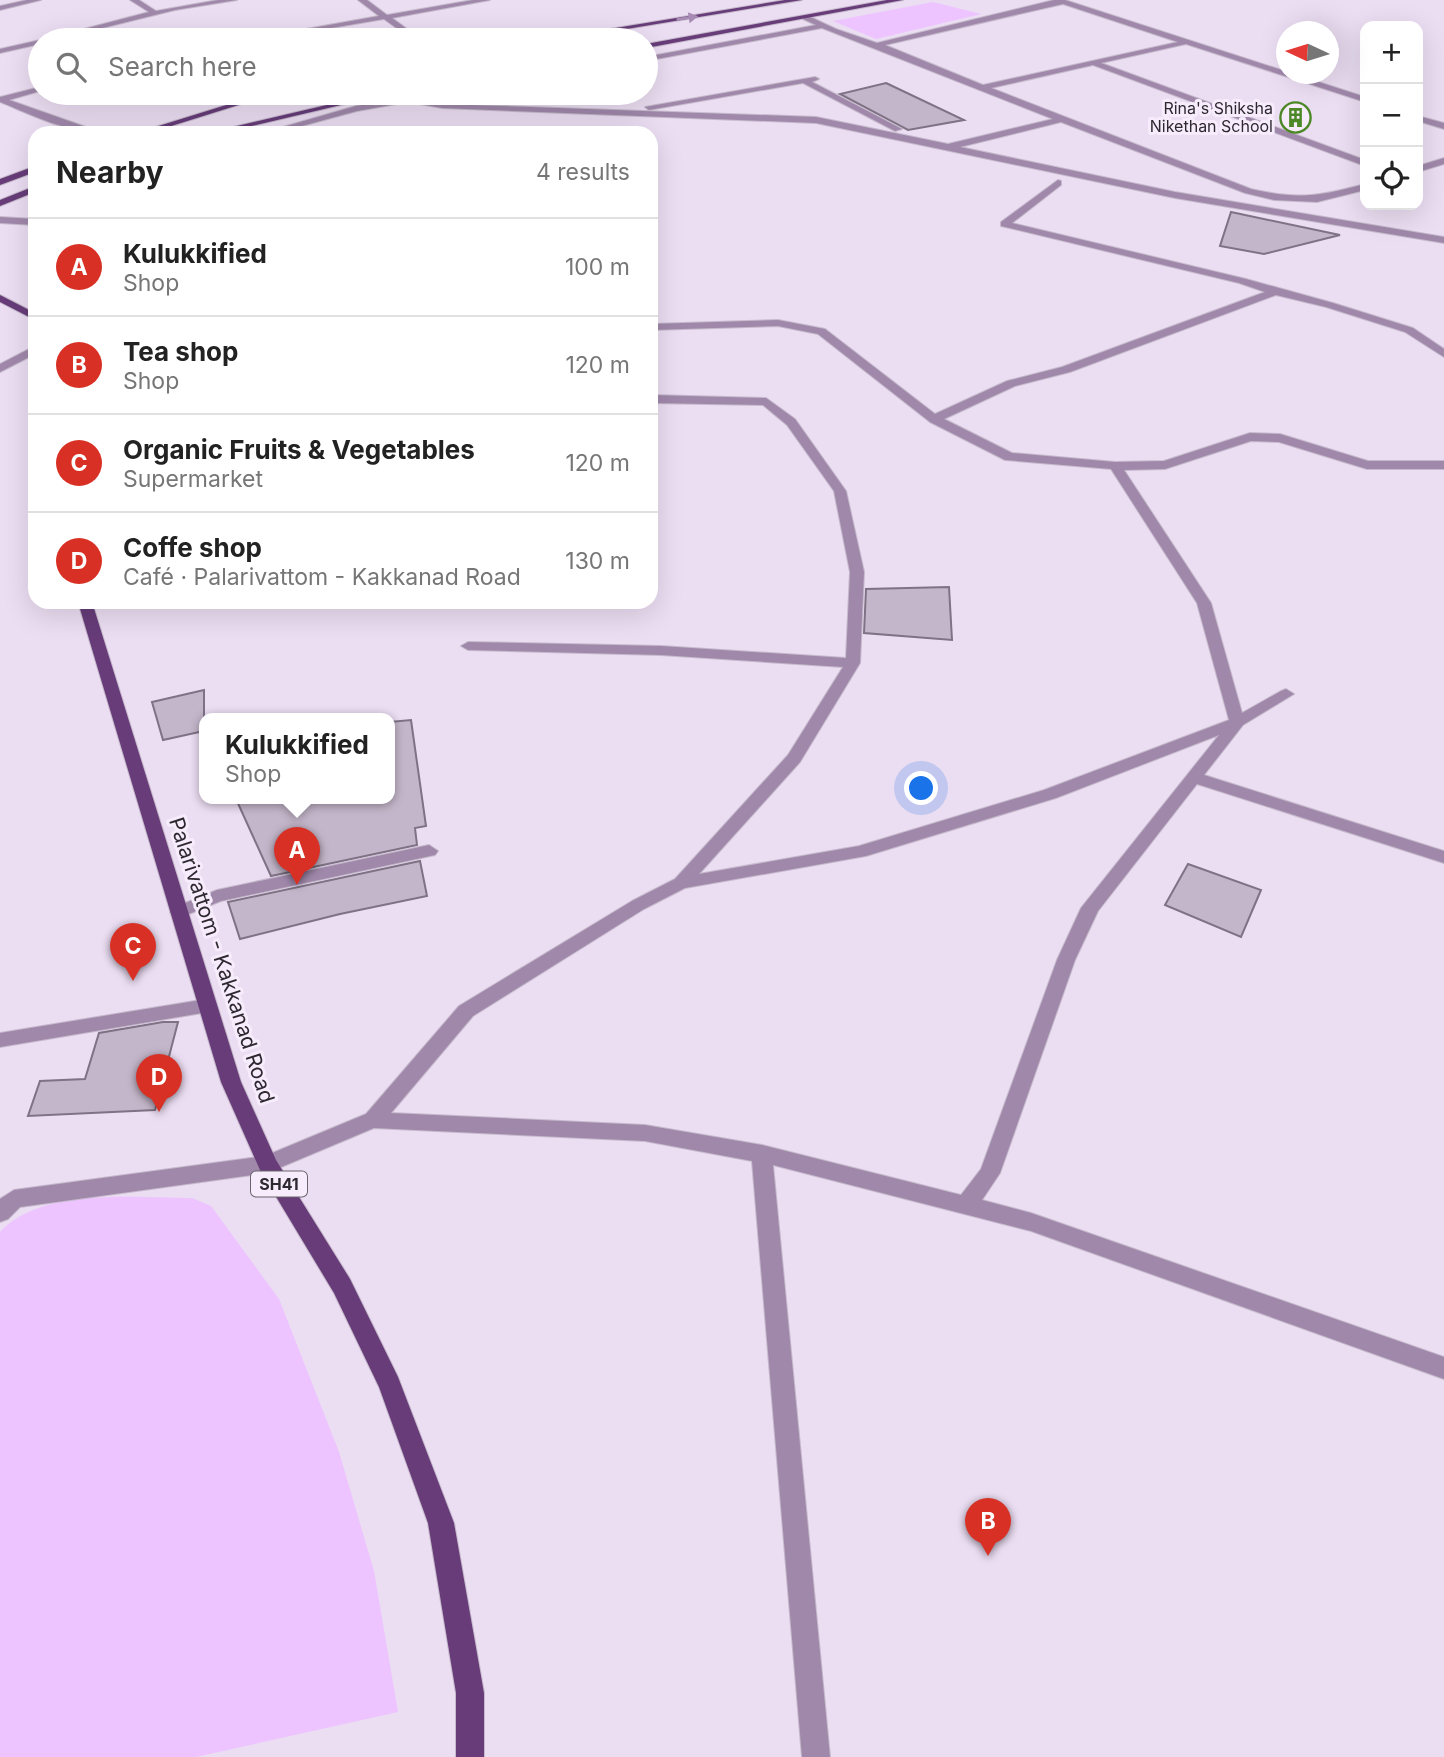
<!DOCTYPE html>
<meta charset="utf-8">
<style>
:root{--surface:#fff;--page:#f6f6f6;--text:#222;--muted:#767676;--line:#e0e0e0;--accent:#d93025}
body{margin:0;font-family:Inter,sans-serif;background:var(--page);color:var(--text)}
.controls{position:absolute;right:21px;top:21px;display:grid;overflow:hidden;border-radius:14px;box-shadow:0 7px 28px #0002}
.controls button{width:63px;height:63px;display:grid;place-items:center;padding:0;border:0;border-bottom:2px solid var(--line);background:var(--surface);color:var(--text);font:35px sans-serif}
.compass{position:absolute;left:1276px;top:21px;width:63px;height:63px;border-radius:50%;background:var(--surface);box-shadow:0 7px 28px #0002;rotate:274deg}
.you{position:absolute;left:922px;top:789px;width:24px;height:24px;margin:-18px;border:5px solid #fff;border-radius:50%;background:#1a73e8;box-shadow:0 0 0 10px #1a73e833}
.badge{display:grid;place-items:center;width:46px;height:46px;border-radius:50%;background:var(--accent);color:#fff;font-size:23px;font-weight:700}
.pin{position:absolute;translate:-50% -58px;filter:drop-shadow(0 2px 4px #0008)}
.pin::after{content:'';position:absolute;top:37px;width:24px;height:21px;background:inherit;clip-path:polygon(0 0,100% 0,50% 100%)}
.popup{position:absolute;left:199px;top:713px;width:196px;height:91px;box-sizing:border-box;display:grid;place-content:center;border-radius:14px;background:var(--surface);filter:drop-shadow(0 2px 5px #0005);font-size:23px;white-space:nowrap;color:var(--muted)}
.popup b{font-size:26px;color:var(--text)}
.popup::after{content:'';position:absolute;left:50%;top:100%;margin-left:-14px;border:14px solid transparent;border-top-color:var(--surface)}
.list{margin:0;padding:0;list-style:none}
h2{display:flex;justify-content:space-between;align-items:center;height:91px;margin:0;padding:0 28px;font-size:30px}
h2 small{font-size:23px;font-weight:400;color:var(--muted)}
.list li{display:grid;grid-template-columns:46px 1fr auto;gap:21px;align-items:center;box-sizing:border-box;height:98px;padding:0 28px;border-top:2px solid var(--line)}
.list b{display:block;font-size:26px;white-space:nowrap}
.list p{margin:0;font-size:23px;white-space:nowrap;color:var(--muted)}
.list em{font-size:23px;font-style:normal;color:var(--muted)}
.icon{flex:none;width:38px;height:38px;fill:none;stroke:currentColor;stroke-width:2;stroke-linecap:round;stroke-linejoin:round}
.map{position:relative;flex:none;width:1444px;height:1757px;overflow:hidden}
.search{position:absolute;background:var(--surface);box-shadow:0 7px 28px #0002;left:28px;top:28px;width:630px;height:77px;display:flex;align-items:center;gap:18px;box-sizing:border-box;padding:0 24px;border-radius:38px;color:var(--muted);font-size:26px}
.panel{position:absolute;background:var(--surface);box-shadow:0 7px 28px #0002;left:28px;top:126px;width:630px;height:483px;border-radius:21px}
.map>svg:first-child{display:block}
</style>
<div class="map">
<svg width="1444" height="1757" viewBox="0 0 1444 1757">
<rect width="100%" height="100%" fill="#ebddf2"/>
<g fill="#edc4ff">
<polygon points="933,2 981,14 876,39 833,21"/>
<path d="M 192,1198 L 211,1206 L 279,1299 L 339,1452 L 374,1571 L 398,1712 L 196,1757 L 0,1757 L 0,1232 C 42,1187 134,1198 192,1198 Z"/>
</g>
<g fill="#c4b6ca" stroke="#7e7284" stroke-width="2">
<polygon points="886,83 964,120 908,130 840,94"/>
<polygon points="1231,212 1340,235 1264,254 1220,246"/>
<polygon points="949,587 952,640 864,633 866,589"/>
<polygon points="204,690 204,731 163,740 152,702"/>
<polygon points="411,720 426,826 415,828 417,845 271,876 236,799 390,799 390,722"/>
<polygon points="420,861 427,896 340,914 240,939 228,902"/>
<polygon points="1188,864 1261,890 1241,937 1165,905"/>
<polygon points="163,1022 178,1022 155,1110 28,1116 40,1081 85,1079 99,1033"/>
</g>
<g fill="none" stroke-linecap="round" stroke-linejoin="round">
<defs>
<g id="minor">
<polygon points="27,0 41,0 0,10 0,6"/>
<polygon points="130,0 139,0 156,11 218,0 237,0 175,10 54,40 42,40 149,12"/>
<polygon points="358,0 367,0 387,15 473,0 490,0 392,18 422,40 413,40 384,19 261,40 245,40 379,16"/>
<path d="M 1054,0 L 1065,0 L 1365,97 L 1365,102 L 1186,44 L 1101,63 L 1365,160 L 1365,166 L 1093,65 L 991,88 L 1251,189 C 1298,200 1320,196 1365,184 L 1365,190 L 1317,202 L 1274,200 L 1245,193 L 1061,122 L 960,147 L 1175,192 L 1444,237 L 1444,243 L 1175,198 L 816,123 L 442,108 L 408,102 L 357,111 L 276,133 L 262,133 L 356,106 L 405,97 L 449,93 L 422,100 L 442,104 L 816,117 L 948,144 L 1053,119 L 822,28 L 646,61 L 646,57 L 816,25 L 803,19 L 806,15 L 836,29 L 877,43 ZM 1063,4 L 1178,42 L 983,85 L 885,45 Z"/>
<polygon points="40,40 40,44 0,53 0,49"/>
<polygon points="815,77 819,79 812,82 902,129 895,131 803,83 649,110 645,107"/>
<path d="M 40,87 L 40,91 L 9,100 L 103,133 C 68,133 32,115 0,102 L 0,97 Z"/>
<polygon points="1418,116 1444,123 1444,129 1418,121"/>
<polygon points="1444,158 1444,164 1418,172 1418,166"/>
<path d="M 1058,180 L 1061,181 L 1061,185 L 1012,223 L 1246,279 L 1333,303 L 1413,328 L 1444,349 L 1444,357 L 1405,332 L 1326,307 L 1276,295 L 1070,372 L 1015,386 L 944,419 L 1012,453 L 1115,462 L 1164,461 L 1250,433 L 1280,434 L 1368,461 L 1444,461 L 1444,469 L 1367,469 L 1279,442 L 1251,441 L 1165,469 L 1124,470 L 1211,603 L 1242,713 L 1281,691 L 1286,689 L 1294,694 L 1243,725 L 1204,775 L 1444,851 L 1444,863 L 1197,784 L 1098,911 L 1075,960 L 1000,1173 L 982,1200 L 1031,1213 L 1444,1357 L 1444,1379 L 1031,1231 L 773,1165 L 830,1757 L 802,1757 L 752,1161 L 645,1141 L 374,1128 L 267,1173 L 20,1207 L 8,1219 L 0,1222 L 0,1199 L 14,1190 L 265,1156 L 366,1114 L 459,1006 L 632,901 L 675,879 L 788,755 L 843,667 L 661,655 L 468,650 L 461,646 L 468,642 L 661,646 L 846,658 L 850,572 L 834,491 L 787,425 L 763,405 L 651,403 L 651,395 L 766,398 L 795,419 L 846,491 L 864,572 L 860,663 L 800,762 L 699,874 L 859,846 L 1044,790 L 1229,720 L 1197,603 L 1111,469 L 1005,460 L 930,422 L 818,334 L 778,326 L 651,330 L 651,324 L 778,320 L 825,329 L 935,414 L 1007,381 L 1062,367 L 1265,292 L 1239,283 L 1001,226 L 1001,222 ZM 1219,735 L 1081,908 L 1057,960 L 981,1169 L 961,1195 L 762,1145 L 645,1125 L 391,1113 L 473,1016 L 644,909 L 685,888 L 866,856 L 1056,798 Z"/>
<polygon points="0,217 35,219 35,225 0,223"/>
<polygon points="35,346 35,354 0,372 0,364"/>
<polygon points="429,845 438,851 435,855 221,901 179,918 173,916 170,912 173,908 217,890"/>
<polygon points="207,999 214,1001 217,1006 214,1011 0,1047 0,1033"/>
</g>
<g id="major">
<polygon points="785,0 802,0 560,40 543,40"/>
<polygon points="887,0 903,0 646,48 646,44"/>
<polygon points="265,93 277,93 149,133 136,133"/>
<polygon points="378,93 392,93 222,133 207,133"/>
<polygon points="35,166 35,172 0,185 0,179"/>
<polygon points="35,186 35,192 0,206 0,200"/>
<polygon points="0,295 35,313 35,320 0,302"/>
<polygon points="78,602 92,602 241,1082 276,1160 350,1279 398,1377 454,1523 484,1693 484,1757 456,1757 456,1693 428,1523 379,1387 334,1293 260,1170 221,1082"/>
</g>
</defs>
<use href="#minor" stroke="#c5b9cb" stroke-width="2"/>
<use href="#major" stroke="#c5b9cb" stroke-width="2"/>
<use href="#minor" fill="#a088ab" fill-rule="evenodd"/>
<use href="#major" fill="#673c79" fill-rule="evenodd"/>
</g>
<defs><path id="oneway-solid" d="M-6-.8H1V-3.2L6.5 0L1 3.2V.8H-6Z" transform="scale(1.75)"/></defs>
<use fill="#a88bb4" href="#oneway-solid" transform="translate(687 18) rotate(-9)"/>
<defs>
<symbol id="building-ring" viewBox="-11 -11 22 22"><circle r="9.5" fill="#f7ecfc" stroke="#4d8826" stroke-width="1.5"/><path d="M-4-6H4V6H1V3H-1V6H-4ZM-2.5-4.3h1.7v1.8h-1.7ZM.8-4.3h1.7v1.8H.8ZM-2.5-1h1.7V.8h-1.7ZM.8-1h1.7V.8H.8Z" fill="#4d8826"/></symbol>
</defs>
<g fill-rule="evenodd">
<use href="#building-ring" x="1278" y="100" width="35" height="35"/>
</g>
<g text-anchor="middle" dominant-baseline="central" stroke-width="6" stroke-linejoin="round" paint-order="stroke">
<g font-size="16" fill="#2e2930" stroke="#f7ecfc" text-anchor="end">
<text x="1273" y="108">Rina's Shiksha<tspan x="1273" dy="18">Nikethan School</tspan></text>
</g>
<rect fill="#f7ecfc" stroke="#6a646d" stroke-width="2" x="251" y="1171.5" width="56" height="25" rx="5"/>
<g font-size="16" font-weight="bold" fill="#2e2930">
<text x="279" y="1184">SH41</text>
</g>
<g font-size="21" fill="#2e2930" stroke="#f7ecfc">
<text transform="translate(222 960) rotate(72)">Palarivattom - Kakkanad Road</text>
</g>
</g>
</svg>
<div class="controls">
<button>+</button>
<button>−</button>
<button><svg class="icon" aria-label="locate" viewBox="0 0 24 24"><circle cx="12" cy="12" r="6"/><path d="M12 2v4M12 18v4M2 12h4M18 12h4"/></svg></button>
</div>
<svg class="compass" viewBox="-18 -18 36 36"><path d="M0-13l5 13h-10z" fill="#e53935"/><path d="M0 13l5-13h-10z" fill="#767676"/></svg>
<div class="you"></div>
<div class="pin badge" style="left:297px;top:885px">A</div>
<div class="popup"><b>Kulukkified</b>Shop</div>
<div class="pin badge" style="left:988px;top:1556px">B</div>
<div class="pin badge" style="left:133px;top:981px">C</div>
<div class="pin badge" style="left:159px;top:1112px">D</div>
<div class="search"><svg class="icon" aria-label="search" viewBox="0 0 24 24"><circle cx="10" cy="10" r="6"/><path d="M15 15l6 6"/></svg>Search here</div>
<section class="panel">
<h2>Nearby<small>4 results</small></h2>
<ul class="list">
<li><span class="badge">A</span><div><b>Kulukkified</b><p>Shop</p></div><em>100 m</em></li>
<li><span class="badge">B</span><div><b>Tea shop</b><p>Shop</p></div><em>120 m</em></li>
<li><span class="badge">C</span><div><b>Organic Fruits &amp; Vegetables</b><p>Supermarket</p></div><em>120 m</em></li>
<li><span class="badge">D</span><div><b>Coffe shop</b><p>Café · Palarivattom - Kakkanad Road</p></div><em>130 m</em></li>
</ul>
</section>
</div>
